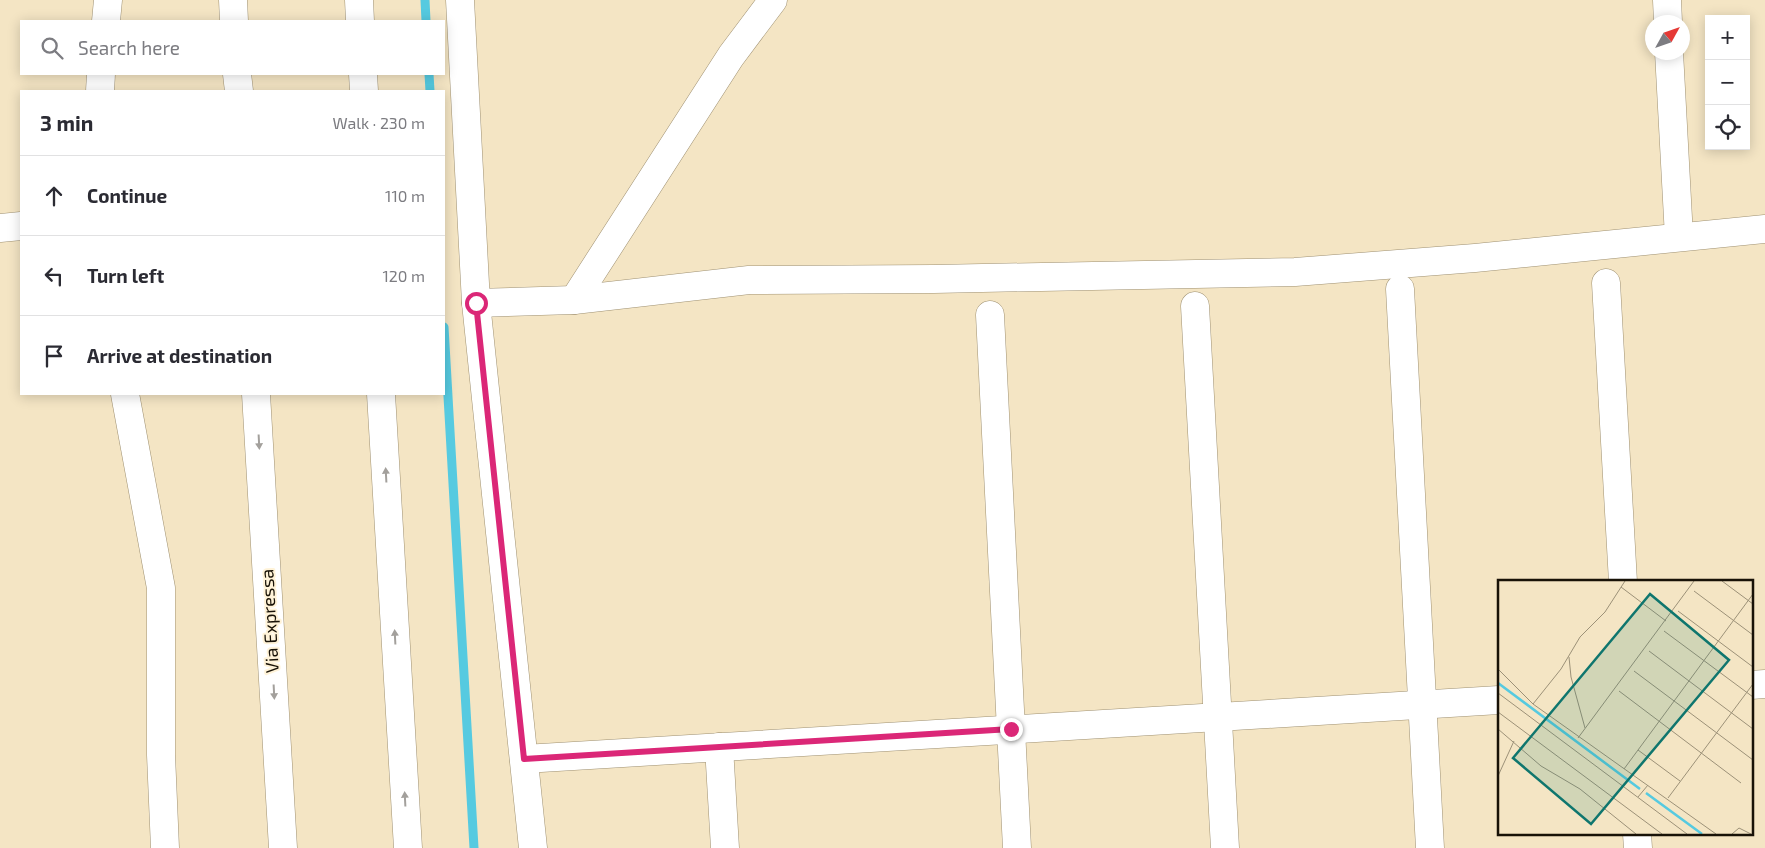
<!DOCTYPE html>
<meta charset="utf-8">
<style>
:root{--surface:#fff;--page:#f7f7f7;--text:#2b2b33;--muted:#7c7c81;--line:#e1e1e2}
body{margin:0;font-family:"Exo 2",sans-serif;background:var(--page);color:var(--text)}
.controls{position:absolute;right:15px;top:15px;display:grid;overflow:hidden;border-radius:0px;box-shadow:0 2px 12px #0003}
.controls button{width:45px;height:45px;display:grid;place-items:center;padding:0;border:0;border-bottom:1px solid var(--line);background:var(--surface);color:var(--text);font:25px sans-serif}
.compass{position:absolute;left:1645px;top:15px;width:45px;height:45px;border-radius:50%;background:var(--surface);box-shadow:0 2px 12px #0003;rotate:50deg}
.stop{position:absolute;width:15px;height:15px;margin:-11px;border:4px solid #db2777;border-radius:50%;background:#fff}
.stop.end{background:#db2777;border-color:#fff;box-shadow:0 1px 5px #0008}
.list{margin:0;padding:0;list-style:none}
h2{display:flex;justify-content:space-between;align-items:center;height:65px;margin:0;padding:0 20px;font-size:21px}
h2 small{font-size:16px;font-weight:400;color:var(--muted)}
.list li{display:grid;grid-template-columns:32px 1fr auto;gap:15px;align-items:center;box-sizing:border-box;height:80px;padding:0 20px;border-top:1px solid var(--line)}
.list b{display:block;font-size:19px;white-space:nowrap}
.list em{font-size:16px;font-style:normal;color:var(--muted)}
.icon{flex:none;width:28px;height:28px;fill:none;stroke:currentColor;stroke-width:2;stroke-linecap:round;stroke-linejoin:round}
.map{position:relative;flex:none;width:1765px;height:848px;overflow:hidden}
.search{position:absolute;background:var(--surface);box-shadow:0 2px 12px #0003;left:20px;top:20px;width:425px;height:55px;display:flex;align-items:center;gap:12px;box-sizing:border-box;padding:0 18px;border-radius:0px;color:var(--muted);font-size:19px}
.panel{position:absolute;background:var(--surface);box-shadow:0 2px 12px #0003;left:20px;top:90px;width:425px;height:305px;border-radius:0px}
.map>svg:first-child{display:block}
</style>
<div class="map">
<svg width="1765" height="848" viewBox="0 0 1765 848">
<rect width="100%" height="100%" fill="#f4e5c4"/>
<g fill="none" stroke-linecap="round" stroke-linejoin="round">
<g stroke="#56cae0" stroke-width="9">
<polyline points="425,0 426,21"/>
<polyline points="429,74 430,91"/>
<polyline points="444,327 474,848"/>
</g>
<defs>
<g id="minor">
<polyline points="460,0 476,303 533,848"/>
<polyline points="1667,0 1668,22"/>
<polyline points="106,21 108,0"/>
<polyline points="1669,52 1679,237"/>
<polyline points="100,91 101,74"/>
<polyline points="0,228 21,226"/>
<polyline points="1606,283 1623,582"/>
<polyline points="1400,289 1430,848"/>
<polyline points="574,300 731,56 773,0"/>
<polyline points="476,303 574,300 749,280 934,279 1295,272 1475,258 1765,229"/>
<polyline points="1195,306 1225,848"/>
<polyline points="990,315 1017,848"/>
<polyline points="125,394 161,588 161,755 165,848"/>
<polyline points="1751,685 1765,684"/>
<polyline points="719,747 725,848"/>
<polyline points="524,759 1499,700"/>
<polyline points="1637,834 1638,848"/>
</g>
<g id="major">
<polyline points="233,0 234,21"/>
<polyline points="359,0 360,21"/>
<polyline points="237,74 239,91"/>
<polyline points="363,74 364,91"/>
<polyline points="256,394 283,848"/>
<polyline points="381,394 408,848"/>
</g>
</defs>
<use href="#minor" stroke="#9f9172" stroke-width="29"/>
<use href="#major" stroke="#9f9172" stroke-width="29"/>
<use href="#minor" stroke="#fff" stroke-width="28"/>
<use href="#major" stroke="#fff" stroke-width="28"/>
</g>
<defs><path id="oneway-solid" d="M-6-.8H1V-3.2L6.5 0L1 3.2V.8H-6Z" transform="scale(1.25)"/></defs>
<g fill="#a3a09c">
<use href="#oneway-solid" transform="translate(259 442) rotate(87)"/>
<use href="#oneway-solid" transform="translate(386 475) rotate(-93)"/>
<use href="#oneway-solid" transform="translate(395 637) rotate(-93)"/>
<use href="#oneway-solid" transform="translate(274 692) rotate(87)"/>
<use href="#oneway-solid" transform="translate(405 799) rotate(-93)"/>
</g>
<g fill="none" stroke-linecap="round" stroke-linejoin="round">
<polyline stroke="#db2777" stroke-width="6" points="476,303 524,759 1011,729"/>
</g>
<g text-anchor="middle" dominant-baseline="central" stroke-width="4" stroke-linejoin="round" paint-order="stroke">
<g font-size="18" fill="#181207" stroke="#fff3d8">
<text transform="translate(269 621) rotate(-93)">Via Expressa</text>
</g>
</g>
<g transform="translate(1498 580)">
<rect width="255" height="255" fill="#f4e5c4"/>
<path fill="none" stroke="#56cae0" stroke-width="2.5" d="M 0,103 L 142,209M 148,213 L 204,254"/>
<path fill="none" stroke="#9c9178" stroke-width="1" d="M 224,1 L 255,24M 123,7 L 168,41M 196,11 L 255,55M 180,31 L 255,87M 166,51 L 255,117M 151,71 L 255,149M 71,77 L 73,97 L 87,148M 0,89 L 35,124 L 218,254M 136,91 L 255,180M 121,111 L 243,203M 0,113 L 189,254M 35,124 L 63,89 L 82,57 L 107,32 L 127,1M 0,132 L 164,254M 0,149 L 43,186 L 82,209 L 138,254M 80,158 L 196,1M 140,170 L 182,201M 126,189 L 255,14M 0,196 L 16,161M 140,217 L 150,205M 170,218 L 255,104M 234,254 L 241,248 L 253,254"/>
<path fill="#0f766e" fill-opacity="0.15" stroke="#0f766e" stroke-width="2.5" d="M 152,14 L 231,80 L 93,244 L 15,178 Z"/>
<rect width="255" height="255" fill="none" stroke="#181207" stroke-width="2.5"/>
</g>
</svg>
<div class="controls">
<button>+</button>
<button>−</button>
<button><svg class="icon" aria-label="locate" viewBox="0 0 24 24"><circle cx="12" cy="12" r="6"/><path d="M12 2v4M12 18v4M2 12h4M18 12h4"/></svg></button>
</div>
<svg class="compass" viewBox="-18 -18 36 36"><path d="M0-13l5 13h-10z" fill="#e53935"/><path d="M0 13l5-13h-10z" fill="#7c7c81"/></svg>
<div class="stop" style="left:476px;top:303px"></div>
<div class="stop end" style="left:1011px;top:729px"></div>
<div class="search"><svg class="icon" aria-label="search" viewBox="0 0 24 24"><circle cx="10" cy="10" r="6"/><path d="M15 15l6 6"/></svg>Search here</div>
<section class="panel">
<h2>3 min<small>Walk · 230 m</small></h2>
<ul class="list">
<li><svg class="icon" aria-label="ahead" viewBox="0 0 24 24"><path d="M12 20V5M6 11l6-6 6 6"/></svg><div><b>Continue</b></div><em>110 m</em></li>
<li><svg class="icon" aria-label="left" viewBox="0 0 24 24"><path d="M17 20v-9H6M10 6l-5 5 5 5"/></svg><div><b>Turn left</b></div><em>120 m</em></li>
<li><svg class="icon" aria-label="arrive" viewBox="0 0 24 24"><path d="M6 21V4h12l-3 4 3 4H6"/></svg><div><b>Arrive at destination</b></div></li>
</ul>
</section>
</div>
